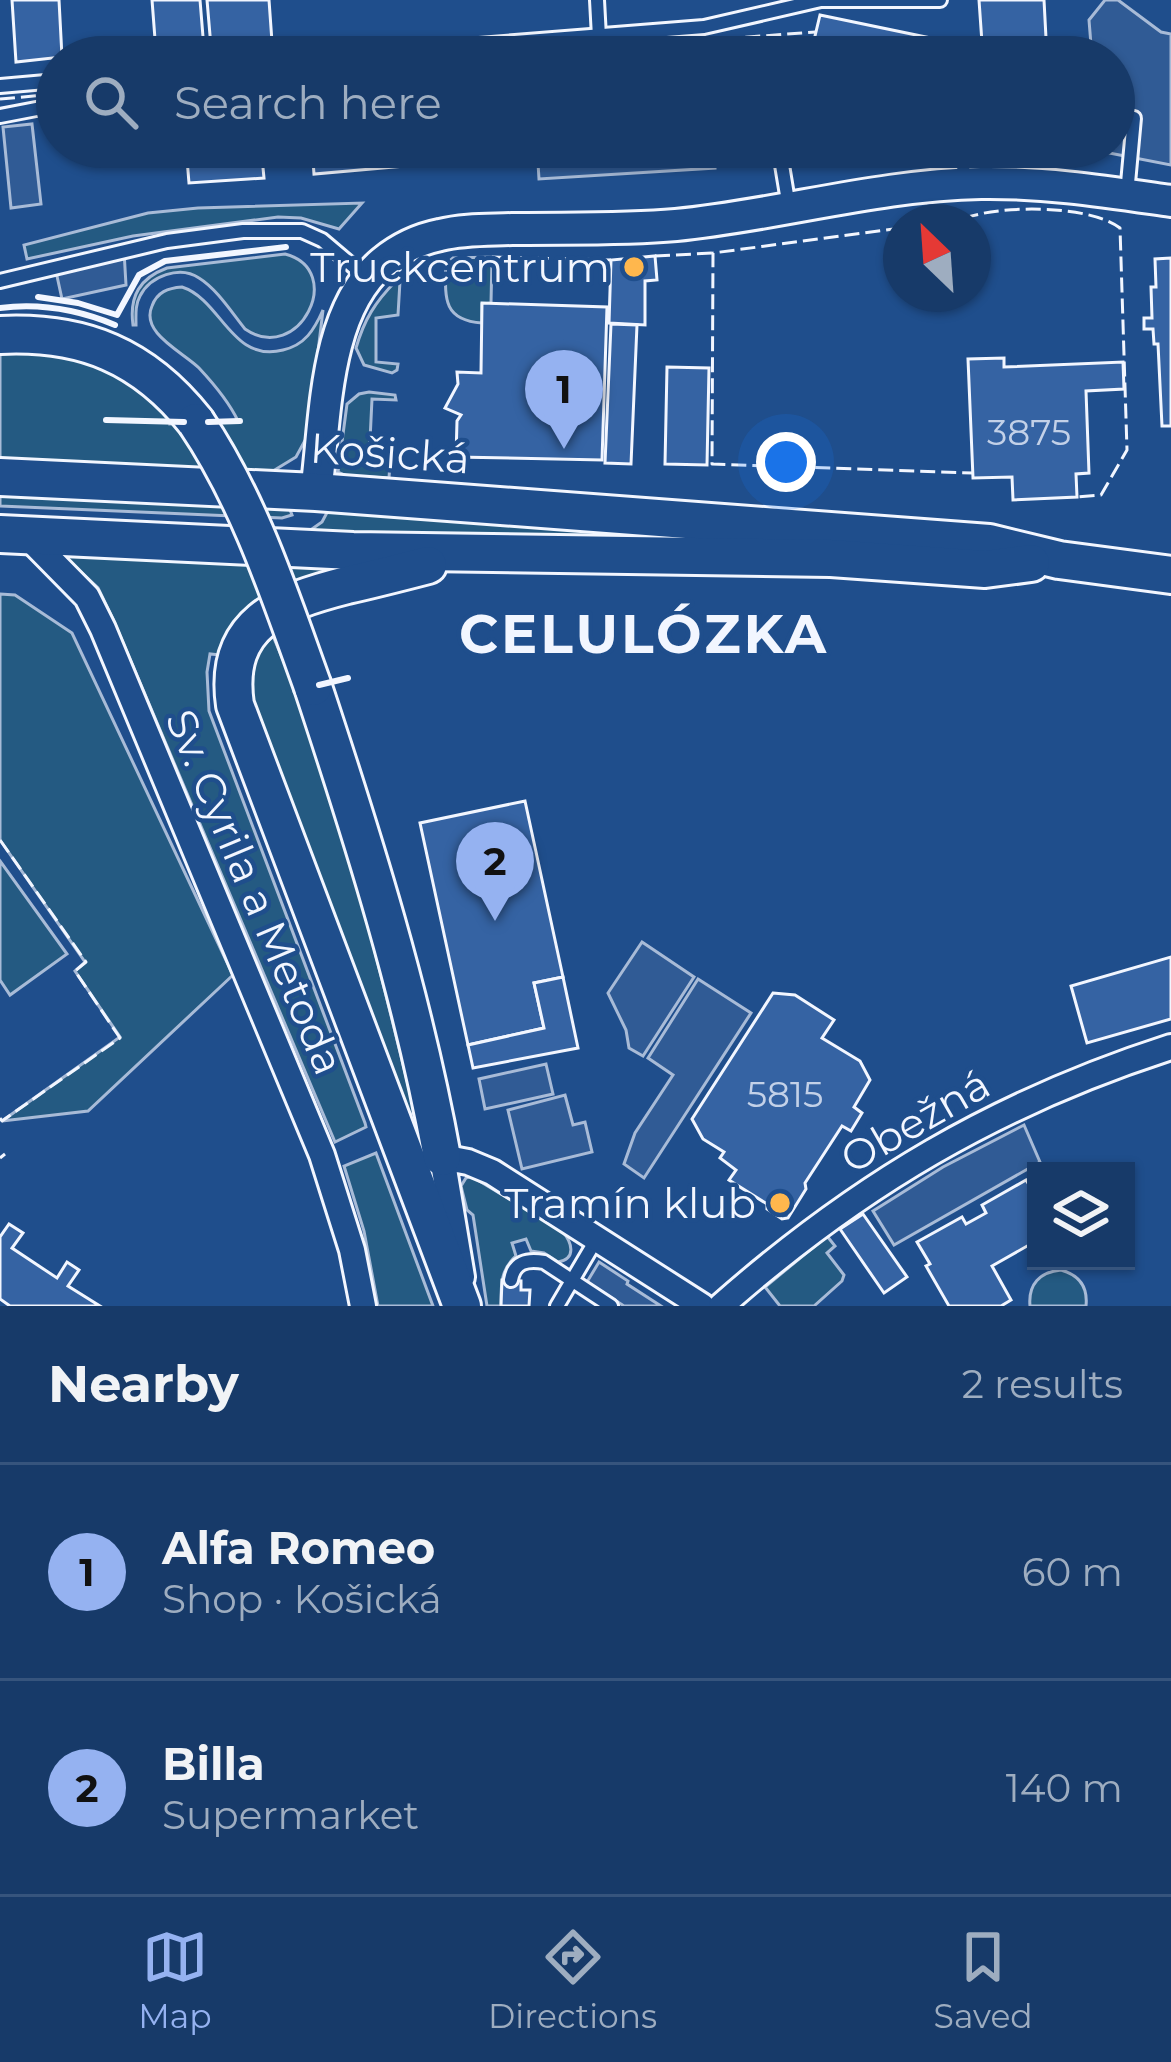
<!DOCTYPE html>
<meta charset="utf-8">
<style>
:root{--surface:#173a69;--page:#244571;--text:#f1f3f6;--muted:#9eadc0;--line:#36547d;--accent:#95b2f1}
body{margin:0;font-family:Montserrat,sans-serif;background:var(--page);color:var(--text)}
.controls{position:absolute;right:36px;bottom:36px;display:grid;overflow:hidden;border-radius:0px;box-shadow:0 3px 9px #0004}
.controls button{width:108px;height:108px;display:grid;place-items:center;padding:0;border:0;border-bottom:3px solid var(--line);background:var(--surface);color:var(--text);font:60px sans-serif}
.compass{position:absolute;left:883px;top:204px;width:108px;height:108px;border-radius:50%;background:var(--surface);box-shadow:0 3px 9px #0004;rotate:335deg}
.you{position:absolute;left:786px;top:462px;width:42px;height:42px;margin:-30px;border:9px solid #fff;border-radius:50%;background:#1a73e8;box-shadow:0 0 0 18px #1a73e833}
.badge{display:grid;place-items:center;width:78px;height:78px;border-radius:50%;background:var(--accent);color:#111;font-size:39px;font-weight:700}
.pin{position:absolute;translate:-50% -99px;filter:drop-shadow(0 3px 6px #0008)}
.pin::after{content:'';position:absolute;top:63px;width:42px;height:36px;background:inherit;clip-path:polygon(0 0,100% 0,50% 100%)}
.list{margin:0;padding:0;list-style:none}
h2{display:flex;justify-content:space-between;align-items:center;height:156px;margin:0;padding:0 48px;font-size:51px}
h2 small{font-size:39px;font-weight:400;color:var(--muted)}
.list li{display:grid;grid-template-columns:78px 1fr auto;gap:36px;align-items:center;box-sizing:border-box;height:216px;padding:0 48px;border-top:3px solid var(--line)}
.list b{display:block;font-size:45px;white-space:nowrap}
.list p{margin:0;font-size:39px;white-space:nowrap;color:var(--muted)}
.list em{font-size:39px;font-style:normal;color:var(--muted)}
.icon{flex:none;width:66px;height:66px;fill:none;stroke:currentColor;stroke-width:2;stroke-linecap:round;stroke-linejoin:round}
.map{position:relative;flex:none;width:1171px;height:1306px;overflow:hidden}
.search{position:absolute;background:var(--surface);box-shadow:0 3px 9px #0004;left:36px;right:36px;top:36px;height:132px;display:flex;align-items:center;gap:30px;box-sizing:border-box;padding:0 42px;border-radius:66px;color:var(--muted);font-size:45px}
.sheet{height:588px;background:var(--surface)}
nav{display:flex;justify-content:space-around;align-items:center;box-sizing:border-box;height:168px;border-top:3px solid var(--line);background:var(--surface);font-size:33px;color:var(--muted)}
nav a{display:grid;justify-items:center;gap:6px}
nav .on{color:var(--accent)}
.map>svg:first-child{display:block}
</style>
<div class="map">
<svg width="1171" height="1306" viewBox="0 0 1171 1306">
<rect width="100%" height="100%" fill="#1f4e8c"/>
<g fill="#245a82" stroke="#a8bbd7" stroke-width="3">
<polygon points="362,203 339,229 301,218 278,217 133,236 27,259 24,245 148,213 198,208"/>
<path d="M 285,254 C 347,270 299,366 245,329 C 232,313 217,289 199,278 C 180,265 150,276 140,296 C 135,305 136,315 136,325 L 133,325 C 129,296 140,278 167,268 Z"/>
<path d="M 492,257 L 491,303 L 482,304 L 482,323 C 442,320 445,297 446,264 L 453,258 Z"/>
<path d="M 396,281 L 400,281 L 398,315 L 376,318 L 376,362 L 398,364 L 397,370 L 392,373 L 364,365 L 356,348 C 364,320 375,302 396,281 Z"/>
<path d="M 182,287 C 222,300 231,363 283,350 C 305,345 314,330 323,310 L 308,435 L 296,457 L 268,474 L 0,461 L 0,352 C 71,349 120,365 171,415 L 170,424 L 238,421 C 230,404 213,383 199,368 C 183,352 140,333 152,306 C 157,292 168,288 182,287 Z"/>
<polygon points="369,392 395,395 396,400 372,399 369,461 390,463 389,478 347,476 338,472 347,404 359,394"/>
<polygon points="0,491 289,507 292,515 282,518 0,506"/>
<polygon points="330,507 665,535 662,538 309,535 309,531 322,522"/>
<path d="M 66,553 L 341,566 L 342,569 C 290,589 239,596 220,655 L 210,654 L 207,672 L 209,711 L 365,1123 L 366,1127 L 335,1142 L 113,619 L 98,588 L 66,558 Z"/>
<polygon points="0,594 15,595 72,633 233,975 88,1111 2,1121 120,1037 75,971 85,962 0,840"/>
<path d="M 273,636 C 339,788 375,952 415,1113 L 400,1118 L 243,695 L 251,658 Z"/>
<polygon points="0,861 67,954 10,995 0,980"/>
<polygon points="376,1153 433,1306 378,1306 364,1231 344,1166"/>
<path d="M 471,1176 L 562,1231 C 572,1242 577,1259 558,1262 L 544,1253 L 531,1251 L 526,1239 L 512,1243 L 516,1256 C 500,1270 501,1286 501,1306 L 487,1306 L 473,1215 L 467,1210 L 461,1186 L 466,1178 Z"/>
<polygon points="827,1236 835,1246 827,1253 844,1275 842,1281 814,1306 780,1306 765,1287"/>
<path d="M 1061,1270 C 1079,1275 1088,1287 1086,1306 L 1030,1306 C 1028,1284 1040,1272 1061,1270 Z"/>
</g>
<g fill="#305b95" stroke="#a8bbd7" stroke-width="3">
<polygon points="1105,0 1118,0 1161,32 1171,34 1171,165 1099,151 1099,147 1114,147 1114,57 1092,57 1089,20"/>
<polygon points="32,124 41,204 11,208 3,127"/>
<polygon points="537,147 714,147 715,168 539,179"/>
<polygon points="124,251 126,285 62,299 55,267"/>
<polygon points="642,942 694,977 643,1056 629,1048 626,1030 608,993"/>
<polygon points="698,979 751,1013 644,1178 624,1164 635,1133 673,1075 648,1058"/>
<polygon points="546,1064 553,1094 485,1109 479,1079"/>
<polygon points="565,1095 573,1125 585,1122 592,1152 522,1169 508,1110"/>
<polygon points="1024,1125 1040,1162 894,1245 873,1211 943,1167"/>
<polygon points="599,1262 628,1281 627,1284 661,1306 624,1306 587,1282"/>
</g>
<g fill="#3563a3" stroke="#f2f6ff" stroke-width="3">
<polygon points="12,0 59,0 62,57 16,62"/>
<polygon points="152,0 200,0 204,49 156,52"/>
<polygon points="207,0 269,0 272,42 211,47"/>
<polygon points="979,0 1044,0 1047,57 983,57"/>
<polygon points="820,15 945,41 942,57 810,57"/>
<polygon points="186,147 261,147 264,178 189,183"/>
<polygon points="312,147 507,147 508,157 314,174"/>
<polygon points="655,256 657,280 645,281 645,325 609,323 611,260"/>
<polygon points="1171,258 1171,426 1162,426 1158,344 1154,344 1153,329 1144,329 1144,318 1152,318 1151,287 1156,287 1155,259"/>
<polygon points="482,303 607,307 602,460 456,457 457,421 461,415 445,408 458,384 457,372 481,373"/>
<polygon points="611,324 637,325 631,464 605,463"/>
<polygon points="1004,358 1004,367 1123,362 1124,389 1086,391 1089,473 1076,474 1077,497 1013,500 1012,477 973,478 968,359"/>
<polygon points="667,367 709,368 707,465 665,464"/>
<polygon points="525,801 563,977 534,983 544,1028 468,1045 420,823"/>
<polygon points="1171,957 1171,1019 1087,1043 1071,986"/>
<polygon points="563,977 578,1048 473,1068 468,1045 544,1028 534,983"/>
<polygon points="773,993 795,995 834,1020 822,1038 860,1061 870,1080 854,1107 862,1113 851,1131 842,1126 805,1183 806,1189 788,1218 782,1219 767,1209 767,1204 729,1180 736,1170 720,1158 724,1152 703,1139 692,1119"/>
<polygon points="1026,1180 1036,1196 1036,1213 1033,1215 1036,1221 1036,1241 992,1266 1011,1300 1001,1306 949,1306 926,1266 930,1264 917,1242 962,1217 966,1224 986,1213 982,1205"/>
<polygon points="863,1214 907,1277 884,1293 840,1229"/>
<polygon points="9,1224 23,1233 12,1248 57,1278 67,1262 79,1270 68,1286 100,1306 10,1306 0,1299 0,1237"/>
<polygon points="502,1280 521,1281 521,1290 530,1290 529,1306 501,1306"/>
</g>
<g fill="none" stroke-linecap="round" stroke-linejoin="round">
<defs>
<g id="service">
<polyline points="597,0 599,37"/>
<polyline points="327,57 704,27 821,0 940,0"/>
<polyline points="698,57 714,57"/>
<polyline points="0,86 57,81"/>
<polyline points="0,116 57,105"/>
<polyline points="779,147 789,207"/>
<polyline points="964,183 963,162 967,147"/>
<polyline points="1127,194 1134,118"/>
<polyline points="0,281 167,241 243,231 302,231 322,240 367,278"/>
<path d="M 511,1280 C 514,1262 527,1259 544,1262 L 611,1306"/>
<polyline points="557,1306 596,1240"/>
</g>
<g id="minor">
<polyline points="26,535 87,597 103,629 322,1155 352,1250 363,1306"/>
<polyline points="462,1277 442,1157 468,1162 492,1172 702,1306"/>
<path d="M 721,1306 C 858,1185 997,1103 1171,1047"/>
</g>
<path id="tertiary" d="M 316,492 C 326,420 323,312 383,262 C 399,249 420,239 440,235 C 464,229 488,230 512,229 C 567,228 621,230 676,225 C 778,215 878,185 981,183 C 1046,182 1108,192 1171,201"/>
<g id="primary">
<path d="M 0,335 C 83,331 144,356 196,422"/>
<polyline points="0,477 316,492 989,543 1059,560 1171,575"/>
<polyline points="0,534 353,551 831,558 985,569 1031,563"/>
<path d="M 428,565 C 401,572 374,579 347,585 C 280,602 223,623 235,705 L 462,1306"/>
<path d="M 313,687 C 364,841 413,997 442,1157"/>
</g>
</defs>
<use href="#service" stroke="#f2f6ff" stroke-width="18"/>
<use href="#minor" stroke="#f2f6ff" stroke-width="30"/>
<use href="#tertiary" stroke="#f2f6ff" stroke-width="36"/>
<use href="#primary" stroke="#f2f6ff" stroke-width="42"/>
<use href="#service" stroke="#1f4e8c" stroke-width="12"/>
<use href="#minor" stroke="#1f4e8c" stroke-width="24"/>
<use href="#tertiary" stroke="#1f4e8c" stroke-width="30"/>
<use href="#primary" stroke="#1f4e8c" stroke-width="36"/>
<defs>
<path id="primary-bridge" d="M 196,422 C 250,502 280,596 313,687"/>
</defs>
<use href="#primary-bridge" stroke="#f2f6ff" stroke-width="42" stroke-linecap="butt"/>
<use href="#primary-bridge" stroke="#1f4e8c" stroke-width="36"/>
<g stroke="#f2f6ff" stroke-width="3" stroke-dasharray="15 6" stroke-linecap="butt">
<polyline points="473,57 816,32"/>
<polyline points="0,99 57,94"/>
<path d="M 943,222 C 956,220 967,217 980,214 C 1014,206 1091,206 1120,228 L 1127,450 L 1101,495 L 1077,497"/>
<polyline points="901,228 713,253 712,464 973,473"/>
<polyline points="655,256 713,253"/>
<polyline points="492,257 611,260"/>
<polyline points="0,840 86,962 75,971 120,1038 2,1121 0,1118"/>
<polyline points="0,1158 5,1154"/>
</g>
<g stroke="#f2f6ff" stroke-width="6">
<polyline points="38,297 78,303 117,315 139,275 165,261 286,247"/>
<path d="M 0,308 C 39,303 79,310 115,325"/>
<polyline points="106,420 184,422"/>
<polyline points="208,422 240,421"/>
<polyline points="319,685 348,678"/>
</g>
</g>
<g fill="#ffb74d" stroke="#1f4e8c" stroke-width="4.5">
<circle cx="634" cy="267" r="12"/>
<circle cx="780" cy="1203" r="12"/>
</g>
<g text-anchor="middle" dominant-baseline="central" stroke-width="9" stroke-linejoin="round" paint-order="stroke">
<g font-size="36" fill="#c3d1e8">
<text x="1029" y="432">3875</text>
<text x="785" y="1094">5815</text>
</g>
<g font-size="42" fill="#f2f6ff" stroke="#1f4e8c" text-anchor="end">
<text x="610" y="267">Truckcentrum</text>
<text x="756" y="1203">Tramín klub</text>
</g>
<g font-size="42" fill="#f2f6ff" stroke="#1f4e8c">
<text transform="translate(390 453) rotate(4)">Košická</text>
<text transform="translate(255 892) rotate(67)">Sv. Cyrila a Metoda</text>
<text transform="translate(915 1121) rotate(-30)">Obežná</text>
</g>
<g font-size="54" font-weight="bold" letter-spacing="3" fill="#f2f6ff" stroke="#1f4e8c">
<text x="644" y="634">CELULÓZKA</text>
</g>
</g>
</svg>
<div class="controls">
<button><svg class="icon" aria-label="layers" viewBox="0 0 24 24"><path d="M12 4l9 5-9 5-9-5zM3 14l9 5 9-5"/></svg></button>
</div>
<svg class="compass" viewBox="-18 -18 36 36"><path d="M0-13l5 13h-10z" fill="#e53935"/><path d="M0 13l5-13h-10z" fill="#9eadc0"/></svg>
<div class="you"></div>
<div class="pin badge" style="left:564px;top:449px">1</div>
<div class="pin badge" style="left:495px;top:921px">2</div>
<div class="search"><svg class="icon" aria-label="search" viewBox="0 0 24 24"><circle cx="10" cy="10" r="6"/><path d="M15 15l6 6"/></svg>Search here</div>
</div>
<section class="sheet">
<h2>Nearby<small>2 results</small></h2>
<ul class="list">
<li><span class="badge">1</span><div><b>Alfa Romeo</b><p>Shop · Košická</p></div><em>60 m</em></li>
<li><span class="badge">2</span><div><b>Billa</b><p>Supermarket</p></div><em>140 m</em></li>
</ul>
</section>
<nav>
<a class="on"><svg class="icon" aria-label="map" viewBox="0 0 24 24"><path d="M3 6l6-2 6 2 6-2v14l-6 2-6-2-6 2zM9 4v14M15 6v14"/></svg>Map</a>
<a><svg class="icon" aria-label="directions" viewBox="0 0 24 24"><path d="M12 3l9 9-9 9-9-9zM9 14v-3h6M13 9l2 2-2 2"/></svg>Directions</a>
<a><svg class="icon" aria-label="saved" viewBox="0 0 24 24"><path d="M7 4h10v16l-5-4-5 4z"/></svg>Saved</a>
</nav>
